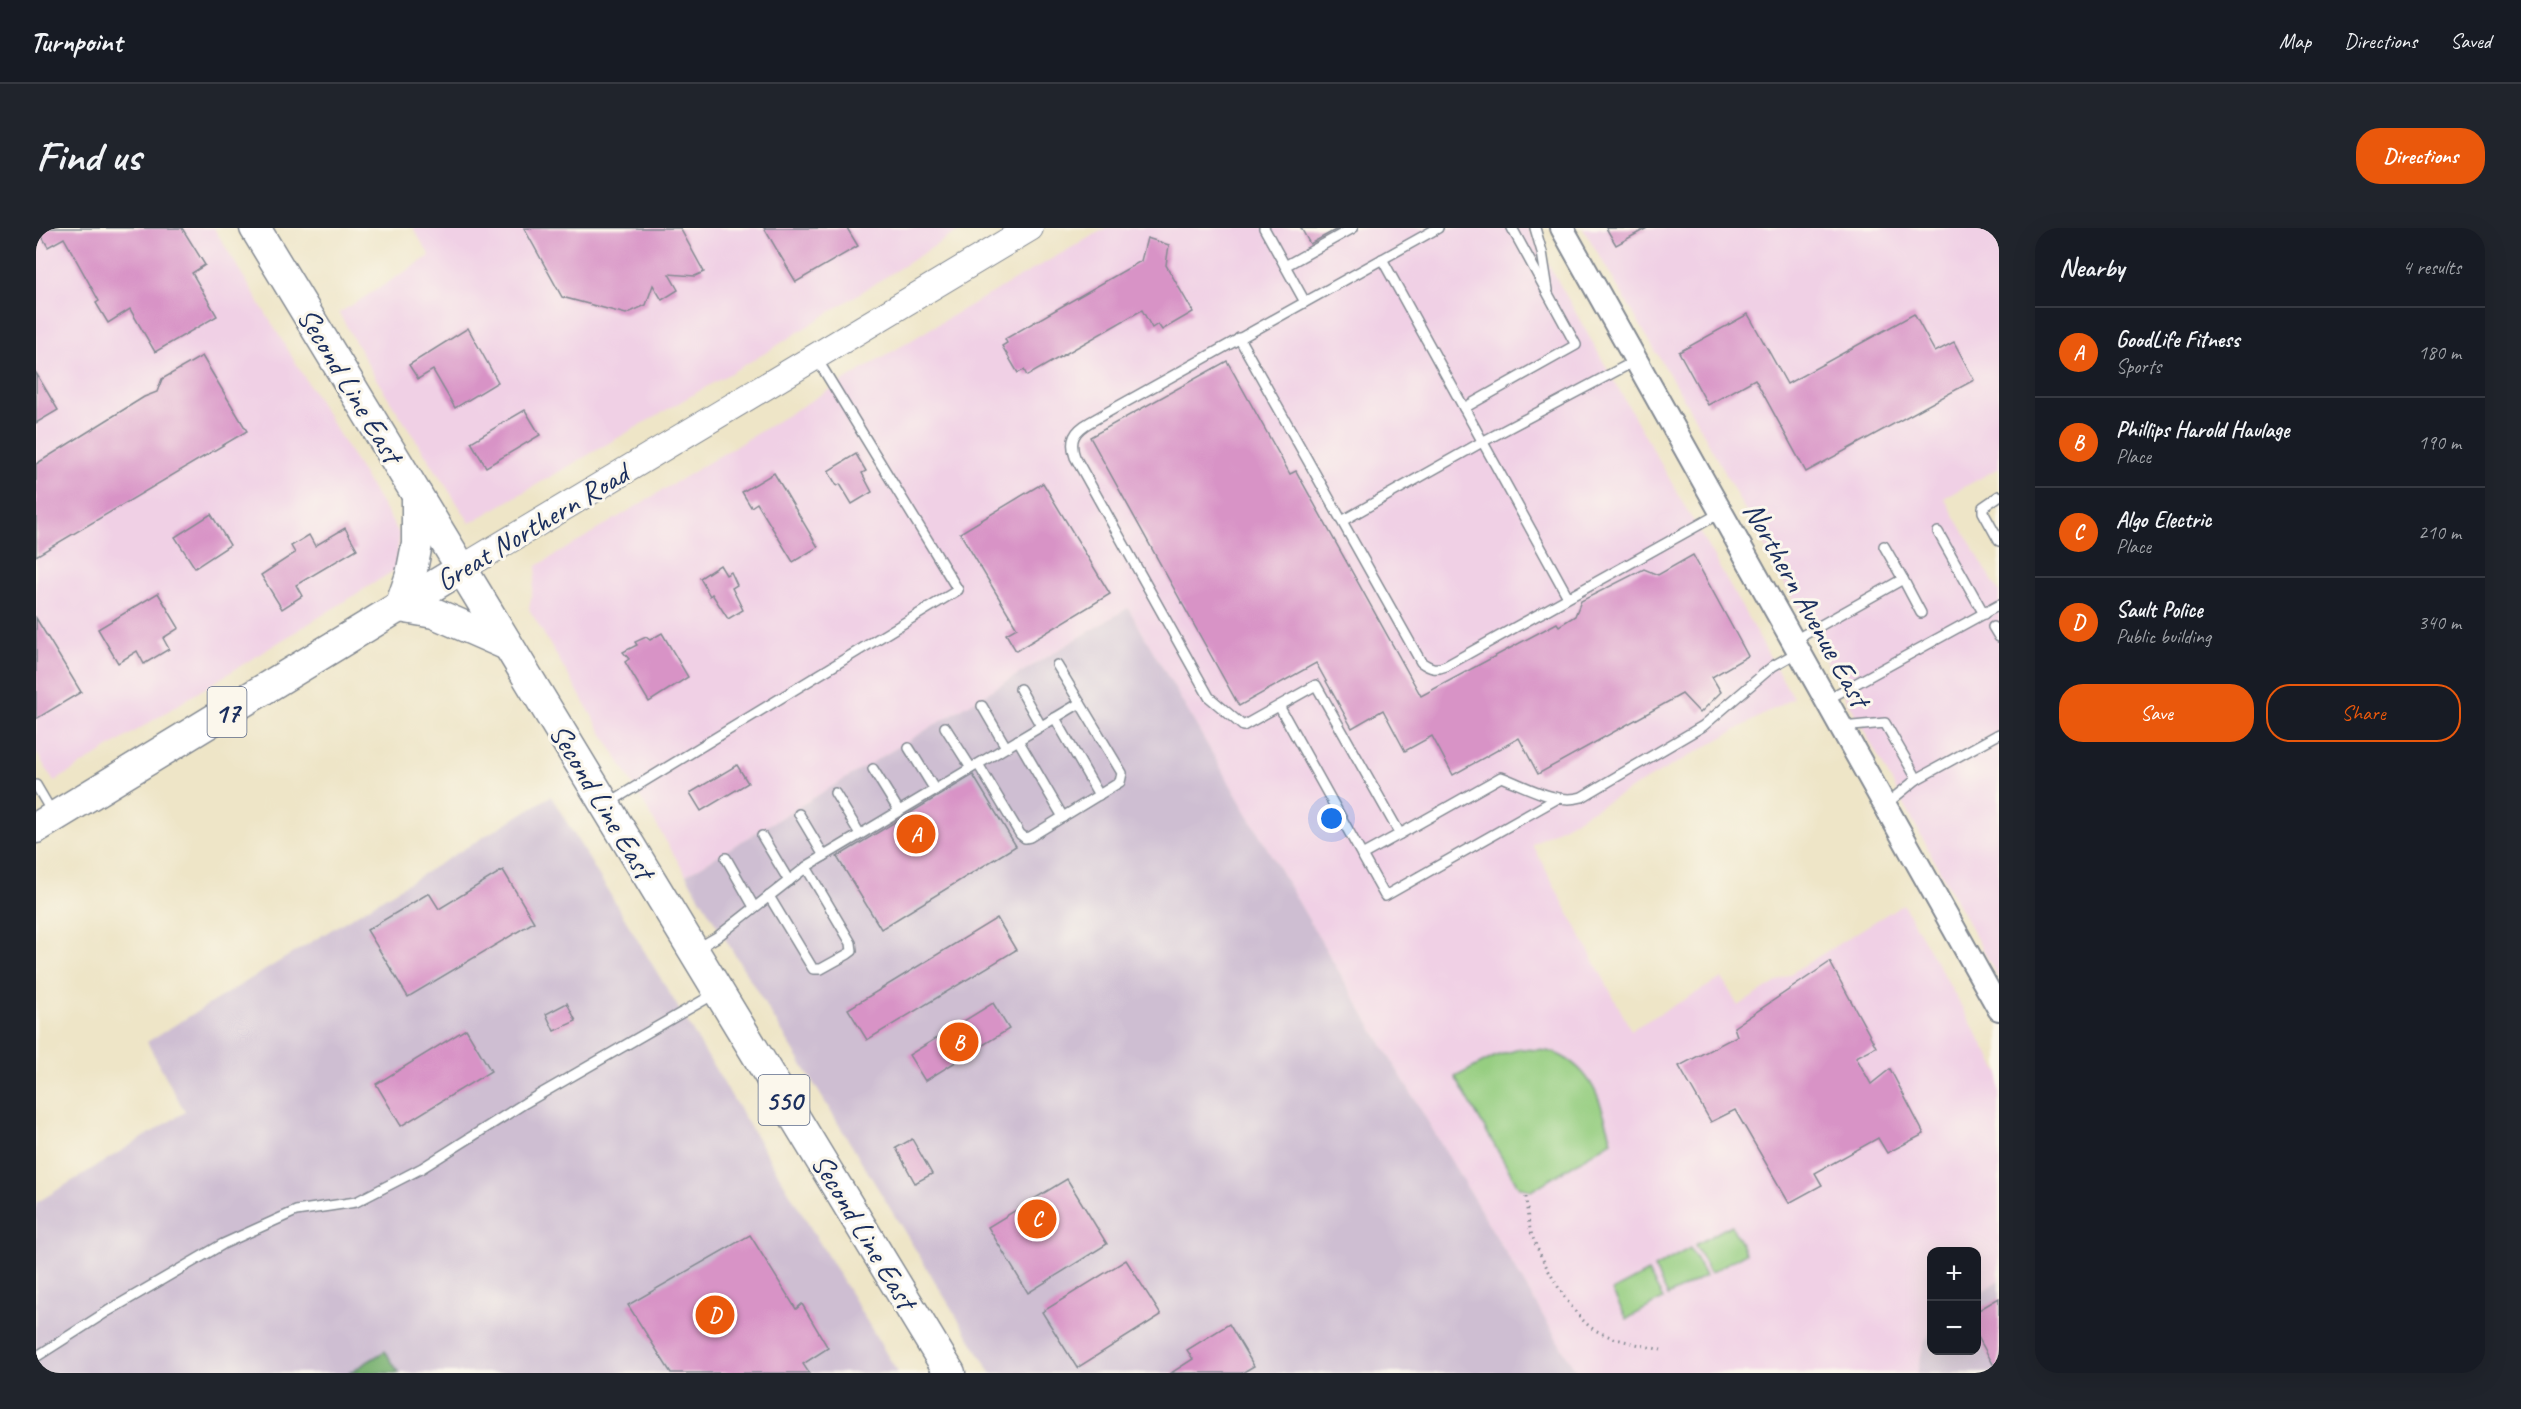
<!DOCTYPE html>
<meta charset="utf-8">
<style>
:root{--surface:#171b24;--page:#20242c;--text:#f1f3f6;--muted:#9ea1a6;--line:#363941;--accent:#ea580c}
body{margin:0;font-family:Caveat,sans-serif;background:var(--page);color:var(--text)}
.controls{position:absolute;right:18px;bottom:18px;display:grid;overflow:hidden;border-radius:12px;box-shadow:0 6px 24px #0002}
.controls button{width:54px;height:54px;display:grid;place-items:center;padding:0;border:0;border-bottom:2px solid var(--line);background:var(--surface);color:var(--text);font:30px sans-serif}
.you{position:absolute;left:1296px;top:591px;width:21px;height:21px;margin:-15px;border:4px solid #fff;border-radius:50%;background:#1a73e8;box-shadow:0 0 0 9px #1a73e833}
.badge{display:grid;place-items:center;width:39px;height:39px;border-radius:50%;background:var(--accent);color:#fff;font-size:20px;font-weight:700}
.pin{position:absolute;translate:-50% -50%;border:3px solid #fff;box-shadow:0 2px 6px #0006}
.list{margin:0;padding:0;list-style:none}
h2{display:flex;justify-content:space-between;align-items:center;height:78px;margin:0;padding:0 24px;font-size:26px}
h2 small{font-size:20px;font-weight:400;color:var(--muted)}
.list li{display:grid;grid-template-columns:39px 1fr auto;gap:18px;align-items:center;box-sizing:border-box;height:90px;padding:0 24px;border-top:2px solid var(--line)}
.list b{display:block;font-size:22px;white-space:nowrap}
.list p{margin:0;font-size:20px;white-space:nowrap;color:var(--muted)}
.list em{font-size:20px;font-style:normal;color:var(--muted)}
.actions{display:flex;gap:12px;padding:18px 24px}
.actions a{flex:1;padding:14px 0;border:2px solid var(--accent);border-radius:24px;text-align:center;font-size:21px;color:var(--accent)}
.actions .main{background:var(--accent);color:#fff}
.map{position:relative;flex:none;width:1963px;height:1145px;overflow:hidden;border-radius:24px}
header{display:flex;align-items:center;gap:36px;box-sizing:border-box;height:84px;padding:0 30px;background:var(--surface);border-bottom:2px solid var(--line)}
header strong{font-size:28px}
nav{display:flex;gap:33px;margin-inline-start:auto;font-size:21px}
.intro{display:flex;align-items:center;justify-content:space-between;box-sizing:border-box;height:144px;padding:0 36px}
h1{margin:0;font-size:42px}
.button{padding:15px 27px;border-radius:24px;background:var(--accent);color:#fff;font-size:21px;font-weight:700}
main{display:flex;gap:36px;padding:0 36px}
aside{flex:1;background:var(--surface);border-radius:24px;box-shadow:0 6px 24px #0002}
.map>svg:first-child{display:block}
</style>
<header>
<strong>Turnpoint</strong>
<nav><a>Map</a><a>Directions</a><a>Saved</a></nav>
</header>
<div class="intro"><h1>Find us</h1><a class="button">Directions</a></div>
<main>
<div class="map">
<svg width="1963" height="1145" viewBox="0 0 1963 1145">
<rect width="100%" height="100%" fill="#fbf7ec"/>
<filter id="ink" filterUnits="userSpaceOnUse"><feTurbulence type="fractalNoise" baseFrequency=".0167" numOctaves="2"/><feDisplacementMap in="SourceGraphic" scale="12" xChannelSelector="R" yChannelSelector="G"/><feConvolveMatrix kernelMatrix="1 2 1 2 8 2 1 2 1" color-interpolation-filters="sRGB"/></filter>
<filter id="wash" filterUnits="userSpaceOnUse"><feTurbulence type="fractalNoise" baseFrequency=".008" numOctaves="4" result="noise"/><feDisplacementMap in="SourceGraphic" scale="24" xChannelSelector="R" yChannelSelector="G"/><feGaussianBlur stdDeviation="1.35" result="paint"/><feColorMatrix in="noise" values="0 0 0 0 0 0 0 0 0 0 0 0 0 0 0 0 0 1.4 0 .05"/><feComposite in="paint" operator="in"/></filter>
<g filter="url(#wash)">
<rect width="100%" height="100%" fill="#eee5c7"/>
<g fill="#f0d0e5">
<polygon points="0,0 178,0 364,307 359,342 18,554 0,524"/>
<polygon points="377,0 927,0 731,124 434,295 342,154 303,85 394,28"/>
<polygon points="1070,0 1492,0 1757,470 1496,616 1595,802 1686,750 1702,778 1867,676 1963,844 1963,1053 1941,1067 1940,1024 1896,1024 1895,1103 1888,1116 1881,1145 1541,1145 1300,739 1092,380 650,647 493,381 501,338 917,87"/>
<polygon points="1547,0 1963,0 1963,240 1908,270 1963,364 1963,752 1660,192"/>
</g>
<g fill="#cebed2">
<polygon points="1092,380 1300,739 1541,1145 955,1145 650,647"/>
<polygon points="515,568 862,1145 0,1145 0,975 149,884 111,814"/>
<polygon points="1963,1053 1963,1145 1881,1145 1888,1116 1895,1103 1896,1122 1940,1122 1941,1067"/>
</g>
<g fill="#96ce81" stroke="#587e70" stroke-width="1.5">
<path d="M 1484,821 C 1495,822 1511,821 1521,826 C 1558,842 1566,877 1576,913 L 1495,963 L 1482,958 L 1419,849 L 1460,828 Z"/>
<polygon points="1695,997 1710,1025 1674,1045 1659,1017"/>
<polygon points="1654,1020 1669,1048 1632,1068 1618,1040"/>
<polygon points="1612,1044 1627,1071 1591,1091 1576,1063"/>
</g>
<polygon fill="#78b16f" stroke="#4a7066" stroke-width="1.5" points="349,1123 363,1145 313,1145"/>
<g id="blocks">
<g fill="#d893c6">
<polygon points="1,0 146,0 169,37 156,45 181,88 119,124 94,81 72,95 60,75 63,73 28,10 12,19"/>
<polygon points="488,0 644,0 668,44 659,48 633,46 642,62 626,72 617,57 610,77 590,86 526,69"/>
<polygon points="728,0 811,0 822,18 760,54"/>
<polygon points="1265,0 1303,0 1274,16"/>
<polygon points="1570,0 1611,0 1580,17"/>
<polygon points="1111,10 1133,17 1130,37 1157,84 1126,102 1122,96 1116,100 1106,82 991,148 988,142 982,145 966,118 971,115 969,111 1105,33"/>
<polygon points="1712,86 1751,156 1878,86 1899,124 1918,114 1938,152 1770,244 1719,151 1672,177 1643,124"/>
<polygon points="432,100 462,154 419,180 397,142 382,151 373,137"/>
<polygon points="166,128 211,203 0,328 0,236 108,169 121,164 126,151"/>
<polygon points="1191,133 1254,246 1260,243 1385,468 1521,395 1523,398 1539,388 1545,373 1608,341 1622,347 1657,327 1712,428 1676,449 1685,464 1664,485 1646,466 1502,546 1483,510 1417,547 1396,508 1369,523 1347,482 1316,500 1280,435 1203,478 1054,209"/>
<polygon points="0,145 22,182 0,195"/>
<polygon points="489,182 504,207 450,239 435,214"/>
<polygon points="820,226 830,243 826,245 836,264 816,276 804,256 801,258 792,243"/>
<polygon points="738,245 782,319 757,334 721,275 715,279 706,264"/>
<polygon points="1007,255 1074,366 980,423 970,406 981,400 924,305"/>
<polygon points="175,286 194,317 159,340 139,309"/>
<polygon points="309,300 321,321 260,357 266,368 246,381 225,347 259,325 255,318 273,307 279,318"/>
<polygon points="684,337 690,347 695,344 701,357 696,360 707,382 692,391 676,366 674,368 664,350"/>
<polygon points="122,365 143,400 127,410 133,421 108,436 101,423 82,435 62,401"/>
<polygon points="0,390 45,464 0,491"/>
<polygon points="626,405 652,449 613,474 589,434 593,431 587,424 601,417 599,414 610,409 614,412"/>
<polygon points="701,537 712,555 665,583 654,565"/>
<polygon points="937,547 980,618 845,701 801,629"/>
<polygon points="467,642 498,694 372,769 331,702 393,665 403,681"/>
<polygon points="961,690 980,722 831,812 812,781"/>
<polygon points="1794,734 1840,819 1820,829 1835,856 1854,841 1888,906 1851,925 1842,910 1779,945 1786,957 1753,975 1699,882 1675,894 1643,838 1701,808 1698,799"/>
<polygon points="531,775 540,793 518,803 510,786"/>
<polygon points="957,775 973,801 889,853 873,827"/>
<polygon points="430,801 455,843 365,898 340,856"/>
<polygon points="876,911 896,946 879,955 860,920"/>
<polygon points="1031,951 1071,1016 992,1065 952,999"/>
<polygon points="714,1007 760,1081 766,1076 792,1120 767,1136 773,1145 635,1145 592,1077"/>
<polygon points="1090,1032 1125,1087 1041,1140 1006,1084"/>
<polygon points="1963,1070 1963,1145 1962,1145 1941,1107 1941,1083"/>
<polygon points="1193,1096 1218,1138 1206,1145 1135,1145 1157,1131 1151,1122"/>
</g>
</g>
</g>
<g filter="url(#ink)">
<use href="#blocks" fill-opacity="0" stroke="#848a92" stroke-width="1.5"/>
<g fill="none" stroke-linecap="round" stroke-linejoin="round">
<defs>
<g id="service">
<polyline points="1228,0 1269,74"/>
<path d="M 1402,0 L 1054,194 C 1038,203 1033,212 1039,229 L 1173,469 L 1207,498 L 1280,457 L 1364,606 L 1465,549 C 1490,558 1520,577 1546,569 L 1667,498 L 1737,438 L 1762,424"/>
<polyline points="1499,0 1506,24 1512,62"/>
<polyline points="1346,31 1532,369"/>
<polyline points="1249,38 1317,0"/>
<path d="M 1203,110 L 1385,434 C 1395,441 1400,442 1410,438 L 1686,284"/>
<polyline points="1428,180 1540,117 1476,0"/>
<polyline points="1963,268 1947,279 1947,284 1963,313"/>
<polyline points="1306,293 1446,214 1601,132"/>
<polyline points="1902,304 1948,386"/>
<polyline points="1867,351 1885,385"/>
<polyline points="1957,399 1963,409"/>
<polyline points="1757,413 1867,351 1848,318"/>
<polyline points="1021,437 1044,475"/>
<polyline points="984,461 1005,498"/>
<polyline points="1790,472 1963,377"/>
<polyline points="946,478 970,519"/>
<polyline points="1243,478 1326,627 1364,606"/>
<polyline points="1019,490 1063,567"/>
<polyline points="909,499 935,540"/>
<polyline points="1806,499 1849,495 1881,551"/>
<polyline points="982,512 1027,589"/>
<polyline points="873,520 899,562"/>
<polyline points="837,541 863,583"/>
<polyline points="0,557 17,586"/>
<polyline points="799,565 824,606"/>
<polyline points="571,576 922,362 781,131"/>
<polyline points="1849,577 1881,551 1963,506"/>
<polyline points="763,586 788,628"/>
<polyline points="726,608 753,653"/>
<polyline points="1326,627 1349,668 1522,570"/>
<polyline points="690,630 718,679"/>
<polyline points="733,668 777,741 785,741 812,726 816,723 815,715 770,639"/>
<polyline points="662,720 681,709 773,637 1019,490 1044,475 1086,545 1084,554 994,609 989,610 984,606 942,536"/>
<polyline points="0,1129 72,1083 187,1016 260,983 320,974 386,940 489,875 680,765"/>
</g>
<polyline id="tertiary" points="1526,0 1963,781"/>
<polyline id="secondary" points="425,341 994,0"/>
<g id="trunk">
<polyline points="219,0 914,1145"/>
<polyline points="364,379 375,347 381,316 381,267"/>
<polyline points="364,379 398,385 471,417"/>
<polyline points="0,600 425,341"/>
</g>
</defs>
<use href="#service" stroke="#848a92" stroke-width="12"/>
<use href="#tertiary" stroke="#848a92" stroke-width="26"/>
<use href="#secondary" stroke="#848a92" stroke-width="28"/>
<use href="#trunk" stroke="#848a92" stroke-width="33"/>
<path stroke="#848a92" stroke-width="3" stroke-dasharray="1.5 4.5" stroke-linecap="butt" d="M 1490,969 C 1491,982 1492,998 1497,1010 C 1506,1034 1537,1090 1559,1102 C 1579,1113 1603,1116 1625,1122"/>
<use href="#service" stroke="#fff" stroke-width="9"/>
<use href="#tertiary" stroke="#fff" stroke-width="22"/>
<use href="#secondary" stroke="#fff" stroke-width="26"/>
<use href="#trunk" stroke="#fff" stroke-width="30"/>
</g>
</g>
<g text-anchor="middle" dominant-baseline="central" stroke-width="6" stroke-linejoin="round" paint-order="stroke">
<g fill="#fbf7ec" stroke="#5e6b89" stroke-width="1.5">
<rect x="171.5" y="459" width="39" height="50" rx="4.5"/>
<rect x="722.5" y="847" width="51" height="50" rx="4.5"/>
</g>
<g font-size="28" font-weight="bold" fill="#1b2f5e">
<text x="191" y="484">17</text>
<text x="748" y="872">550</text>
</g>
<g font-size="30" fill="#1b2f5e" stroke="#fbf7ec">
<text transform="translate(314 157) rotate(59)">Second Line East</text>
<text transform="translate(496 299) rotate(-31)">Great Northern Road</text>
<text transform="translate(1771 376) rotate(61)">Northern Avenue East</text>
<text transform="translate(566 573) rotate(59)">Second Line East</text>
<text transform="translate(828 1003) rotate(59)">Second Line East</text>
</g>
</g>
</svg>
<div class="controls">
<button>+</button>
<button>−</button>
</div>
<div class="you"></div>
<div class="pin badge" style="left:880px;top:606px">A</div>
<div class="pin badge" style="left:923px;top:814px">B</div>
<div class="pin badge" style="left:1001px;top:991px">C</div>
<div class="pin badge" style="left:679px;top:1087px">D</div>
</div>
<aside>
<h2>Nearby<small>4 results</small></h2>
<ul class="list">
<li><span class="badge">A</span><div><b>GoodLife Fitness</b><p>Sports</p></div><em>180 m</em></li>
<li><span class="badge">B</span><div><b>Phillips Harold Haulage</b><p>Place</p></div><em>190 m</em></li>
<li><span class="badge">C</span><div><b>Algo Electric</b><p>Place</p></div><em>210 m</em></li>
<li><span class="badge">D</span><div><b>Sault Police</b><p>Public building</p></div><em>340 m</em></li>
</ul>
<div class="actions"><a class="main">Save</a><a>Share</a></div>
</aside>
</main>
